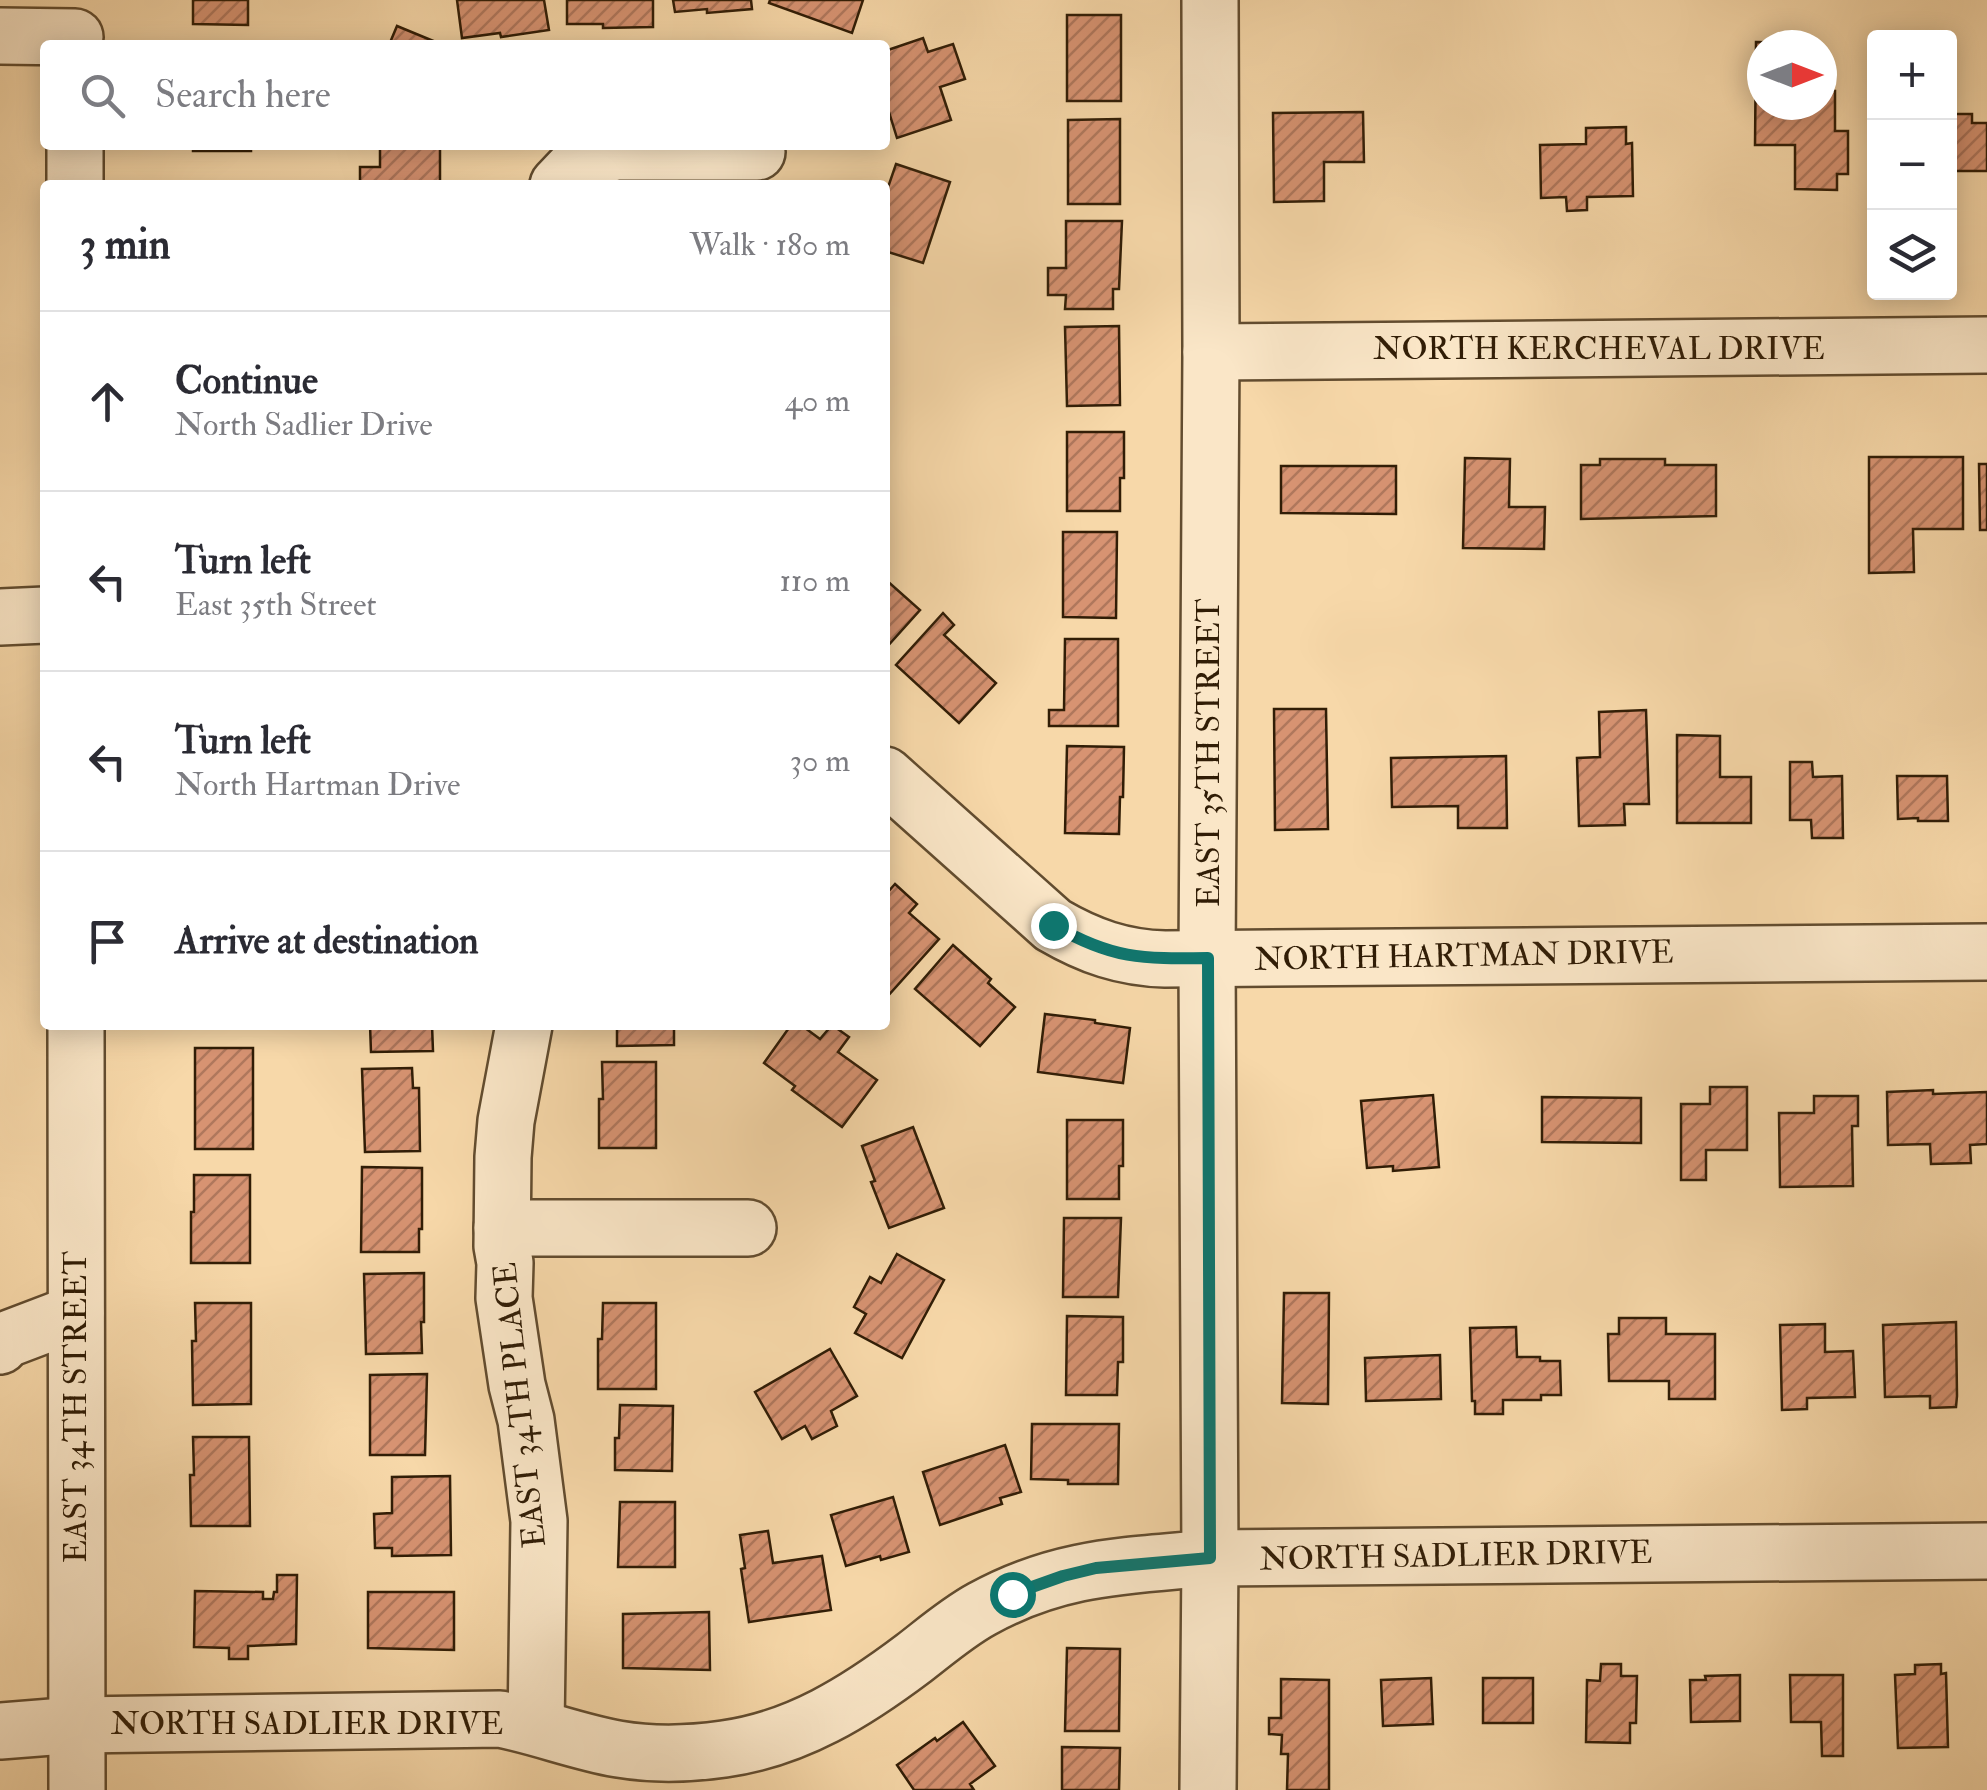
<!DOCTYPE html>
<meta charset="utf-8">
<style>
:root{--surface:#fff;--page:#f7f7f7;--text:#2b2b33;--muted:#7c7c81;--line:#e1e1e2}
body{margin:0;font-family:"IM FELL Double Pica",serif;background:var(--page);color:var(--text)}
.controls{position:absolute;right:30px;top:30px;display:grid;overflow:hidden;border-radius:10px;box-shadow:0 5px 25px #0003}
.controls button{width:90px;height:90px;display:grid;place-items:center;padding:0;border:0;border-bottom:2px solid var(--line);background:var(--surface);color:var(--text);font:50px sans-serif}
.compass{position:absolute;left:1747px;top:30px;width:90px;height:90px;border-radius:50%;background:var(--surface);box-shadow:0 5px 25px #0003;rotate:90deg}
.stop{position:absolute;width:30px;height:30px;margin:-22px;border:8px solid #0f766e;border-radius:50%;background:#fff}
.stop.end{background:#0f766e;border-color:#fff;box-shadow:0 2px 10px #0008}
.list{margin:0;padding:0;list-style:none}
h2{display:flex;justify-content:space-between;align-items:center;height:130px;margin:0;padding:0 40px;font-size:42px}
h2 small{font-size:32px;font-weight:400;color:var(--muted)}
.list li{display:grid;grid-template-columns:65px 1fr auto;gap:30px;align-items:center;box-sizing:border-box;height:180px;padding:0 40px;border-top:2px solid var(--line)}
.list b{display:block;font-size:38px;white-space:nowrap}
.list p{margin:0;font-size:32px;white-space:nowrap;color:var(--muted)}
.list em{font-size:32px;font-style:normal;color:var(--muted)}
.icon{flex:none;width:55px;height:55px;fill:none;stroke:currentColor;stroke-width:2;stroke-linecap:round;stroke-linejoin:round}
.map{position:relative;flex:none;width:1987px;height:1790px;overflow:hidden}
.search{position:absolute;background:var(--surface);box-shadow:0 5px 25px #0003;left:40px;top:40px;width:850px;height:110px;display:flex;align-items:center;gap:25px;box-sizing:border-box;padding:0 35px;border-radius:10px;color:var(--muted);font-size:38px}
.panel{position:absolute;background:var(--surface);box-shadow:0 5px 25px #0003;left:40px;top:180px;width:850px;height:850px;border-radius:10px}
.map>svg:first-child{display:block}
</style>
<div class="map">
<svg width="1987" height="1790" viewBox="0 0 1987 1790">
<defs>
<pattern id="building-hatch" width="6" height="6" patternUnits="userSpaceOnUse" patternTransform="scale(2.5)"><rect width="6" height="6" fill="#d79372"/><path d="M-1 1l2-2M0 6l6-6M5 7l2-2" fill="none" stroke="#af775c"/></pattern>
</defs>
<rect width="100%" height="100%" fill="#f7d8a9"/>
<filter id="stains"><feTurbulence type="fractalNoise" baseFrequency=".002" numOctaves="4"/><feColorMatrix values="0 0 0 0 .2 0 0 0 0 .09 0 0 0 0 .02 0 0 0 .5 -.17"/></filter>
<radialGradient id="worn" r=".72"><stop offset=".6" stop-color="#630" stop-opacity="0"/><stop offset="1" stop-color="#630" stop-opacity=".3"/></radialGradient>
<g fill="url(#building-hatch)" stroke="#311d06" stroke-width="2.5">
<polygon points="193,0 248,0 248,25 193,24"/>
<polygon points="457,0 544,0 549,30 501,37 500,33 462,38"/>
<polygon points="567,0 653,0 653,27 603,28 603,24 567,24"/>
<polygon points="673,0 751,0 752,9 707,13 707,9 675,12"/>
<polygon points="770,0 863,0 852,33 769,3"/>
<rect x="1067" y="15" width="54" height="86"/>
<polygon points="397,26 443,45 389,45"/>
<polygon points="923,38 928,52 953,44 965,79 940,87 951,120 897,138 885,99 885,51"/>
<polygon points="1756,42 1796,43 1796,45 1762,45 1762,105 1822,105 1822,90 1835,91 1835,131 1848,131 1848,174 1837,174 1837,190 1795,189 1795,145 1755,145"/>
<polygon points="1363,112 1364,162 1324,162 1324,201 1274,202 1273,113"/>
<polygon points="1950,114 1972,114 1972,123 1987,123 1987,171 1950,171"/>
<polygon points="1120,119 1120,204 1068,204 1068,120"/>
<polygon points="1626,127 1626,144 1632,143 1633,196 1587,197 1587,210 1567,211 1566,197 1541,198 1540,145 1586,144 1586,128"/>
<rect x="193" y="145" width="58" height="6"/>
<polygon points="380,146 440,146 440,185 360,185 360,167 380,167"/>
<polygon points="896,164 950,182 923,263 885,251 885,196"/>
<polygon points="1066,221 1122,221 1119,289 1113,289 1113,309 1065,309 1066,295 1048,295 1048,268 1066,268"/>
<polygon points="1119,326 1120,405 1067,406 1065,327"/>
<polygon points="1067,432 1124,432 1124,478 1120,478 1120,511 1067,511"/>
<polygon points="1869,457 1963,457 1963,529 1913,529 1914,572 1869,573"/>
<polygon points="1465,458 1510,459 1509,507 1545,507 1544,549 1463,548"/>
<polygon points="1600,459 1665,459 1665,465 1716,465 1716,516 1581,519 1581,465 1600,465"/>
<polygon points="1979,464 1987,464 1987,530 1980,530"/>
<polygon points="1281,466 1396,466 1396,514 1281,513"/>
<polygon points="1063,532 1117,532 1116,618 1063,617"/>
<polygon points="885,579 920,610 885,649"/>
<polygon points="943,613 954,625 944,635 996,683 959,723 896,665"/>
<polygon points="1065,639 1118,639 1118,726 1049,726 1049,710 1064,710"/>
<polygon points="1274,709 1326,709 1328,829 1275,830"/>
<polygon points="1646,710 1649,804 1624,804 1625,825 1579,826 1577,758 1600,757 1599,712"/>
<polygon points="1677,735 1720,736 1720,777 1751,777 1751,823 1677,823"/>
<polygon points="1067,746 1124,747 1123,797 1120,797 1119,834 1065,833"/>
<polygon points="1506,756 1507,828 1458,828 1458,806 1392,807 1391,758"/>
<polygon points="1790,762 1812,762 1813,777 1842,776 1843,838 1812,838 1811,820 1790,820"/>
<polygon points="1897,776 1947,776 1948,821 1918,821 1918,818 1898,819"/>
<polygon points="895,884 917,904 909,913 939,939 886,998 885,891 887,893"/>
<polygon points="953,945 991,979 988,983 1015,1007 980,1046 915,989"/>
<polygon points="1045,1014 1095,1020 1095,1023 1130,1028 1123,1083 1038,1072"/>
<polygon points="370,1025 432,1025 433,1051 371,1052"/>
<polygon points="617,1025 674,1025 674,1045 617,1046"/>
<polygon points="791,1025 801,1025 820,1039 832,1025 849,1037 838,1052 877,1080 842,1127 792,1090 795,1086 764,1063"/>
<rect x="195" y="1048" width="58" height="101"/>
<polygon points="602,1062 656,1062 656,1148 599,1148 599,1099 603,1099"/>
<polygon points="412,1068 413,1088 419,1088 420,1151 365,1152 362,1069"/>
<polygon points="1710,1087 1747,1087 1747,1150 1706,1150 1706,1180 1681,1180 1681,1104 1710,1104"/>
<polygon points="1933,1090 1933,1094 1987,1092 1987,1144 1970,1145 1971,1163 1931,1164 1930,1144 1888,1145 1887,1092"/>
<polygon points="1433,1095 1439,1167 1393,1171 1393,1166 1367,1168 1361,1101"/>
<polygon points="1814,1096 1858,1096 1858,1126 1852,1126 1853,1186 1780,1187 1779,1113 1814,1113"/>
<polygon points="1542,1097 1641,1098 1641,1143 1542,1142"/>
<polygon points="1067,1120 1123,1120 1123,1166 1119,1166 1119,1199 1067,1199"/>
<polygon points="913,1127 944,1208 889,1228 871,1182 875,1181 862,1146"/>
<polygon points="362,1167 422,1168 422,1229 419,1229 419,1252 361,1252"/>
<polygon points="194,1175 250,1175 250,1263 191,1263 191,1212 194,1212"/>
<polygon points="1064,1218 1121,1218 1118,1297 1063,1297"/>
<polygon points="897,1254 944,1280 902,1358 855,1333 866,1314 854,1307 870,1277 881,1283"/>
<polygon points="424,1273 424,1322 421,1322 422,1353 366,1354 364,1274"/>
<polygon points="1284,1293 1329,1293 1328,1404 1282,1403"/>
<polygon points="195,1303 251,1303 251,1404 193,1405 192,1341 196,1341"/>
<polygon points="603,1303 656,1303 656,1389 598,1389 598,1339 602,1339"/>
<polygon points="1067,1316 1123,1317 1123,1362 1118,1362 1117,1395 1066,1395"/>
<polygon points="1619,1318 1666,1318 1666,1334 1715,1334 1715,1399 1669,1399 1669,1381 1609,1381 1608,1334 1619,1334"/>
<polygon points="1956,1322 1957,1396 1956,1407 1930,1408 1930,1396 1885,1397 1883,1325"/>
<polygon points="1825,1324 1825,1352 1853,1351 1855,1397 1807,1398 1807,1409 1782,1410 1780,1325"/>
<polygon points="1516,1327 1517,1357 1540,1357 1540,1361 1560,1361 1561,1395 1541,1395 1541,1400 1503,1400 1503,1414 1475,1414 1475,1401 1472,1401 1470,1328"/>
<polygon points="830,1349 857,1396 831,1411 837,1426 812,1439 805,1426 782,1439 755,1392"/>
<polygon points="1440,1355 1441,1399 1366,1401 1365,1358"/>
<polygon points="427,1374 425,1455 370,1455 370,1375"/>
<polygon points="620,1405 673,1406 672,1471 615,1470 615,1438 619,1438"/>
<polygon points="1032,1424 1119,1424 1118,1484 1068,1484 1068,1480 1031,1479"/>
<polygon points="193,1437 249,1437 250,1526 191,1526 190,1475 194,1475"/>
<polygon points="1005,1445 1021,1492 1000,1498 1002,1504 940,1525 923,1472"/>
<polygon points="450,1476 451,1555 392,1556 392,1548 375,1548 374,1514 392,1513 392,1477"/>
<polygon points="893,1497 909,1552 881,1560 880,1556 846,1566 831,1515"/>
<polygon points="620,1502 675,1502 675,1567 618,1567"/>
<polygon points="768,1531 773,1563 822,1556 831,1610 749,1622 741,1569 745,1568 740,1535"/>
<polygon points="277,1575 297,1575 296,1644 248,1646 248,1659 229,1659 229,1648 194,1647 195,1591 263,1592 263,1599 273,1599 274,1592 277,1592"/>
<polygon points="368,1592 454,1592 454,1650 368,1648"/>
<polygon points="709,1612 710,1670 623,1668 623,1614"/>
<polygon points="1067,1648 1120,1649 1119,1731 1065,1731"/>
<polygon points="1601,1664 1621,1664 1621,1676 1637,1676 1636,1723 1630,1723 1630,1743 1586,1742 1587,1680 1600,1681"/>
<polygon points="1941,1664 1941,1674 1946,1673 1948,1747 1898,1748 1895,1675 1915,1674 1915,1665"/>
<polygon points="1740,1675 1740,1721 1691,1722 1690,1680 1706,1680 1705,1676"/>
<polygon points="1790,1675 1843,1675 1843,1756 1822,1756 1821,1722 1791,1722"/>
<polygon points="1431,1678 1433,1724 1383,1726 1381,1680"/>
<rect x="1483" y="1678" width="50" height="45"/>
<polygon points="1281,1679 1329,1680 1329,1790 1287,1790 1288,1754 1281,1754 1282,1735 1269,1734 1269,1718 1281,1718"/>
<polygon points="963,1722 995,1766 970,1784 974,1790 914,1790 897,1765 935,1738 937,1741"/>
<polygon points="1062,1747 1120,1748 1119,1790 1062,1790"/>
</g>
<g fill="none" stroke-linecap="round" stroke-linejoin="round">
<defs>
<g id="minor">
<polyline points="0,36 75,37"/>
<polyline points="75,185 75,145"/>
<polyline points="558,185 576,166 587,159 616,152 757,152"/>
<polyline points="1211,352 1987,345"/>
<polyline points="0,617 45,615"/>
<path d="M 885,775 L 1053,925 C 1089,946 1123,958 1165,959 L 1987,952"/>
<polyline points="76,1025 77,1790"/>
<polyline points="524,1025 506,1121 503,1157 502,1246 505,1263 504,1298 517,1385 526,1420 539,1521 536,1727"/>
<polyline points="502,1228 748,1228"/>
<polyline points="0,1346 5,1340 76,1313"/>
<path d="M 0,1731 L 77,1725 L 500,1719 C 540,1727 578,1742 618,1749 C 653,1755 689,1754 724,1749 C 797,1739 857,1701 914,1658 C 936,1641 958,1622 982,1609 C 1060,1566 1125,1566 1210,1558 L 1987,1551"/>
<polyline points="1208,1790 1210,1558 1207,959 1211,352 1210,0"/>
</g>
</defs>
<use href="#minor" stroke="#624c2f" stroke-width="60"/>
<use href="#minor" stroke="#fae6c7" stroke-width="55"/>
</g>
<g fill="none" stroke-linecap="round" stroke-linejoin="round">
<path stroke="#0f766e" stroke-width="12" d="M 1012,1594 L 1063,1576 L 1096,1568 L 1210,1558 L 1208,958 C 1141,959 1112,959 1053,925"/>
</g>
<g text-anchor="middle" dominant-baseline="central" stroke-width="8" stroke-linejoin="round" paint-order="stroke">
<g font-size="32" fill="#311d06" stroke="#fae6c7">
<text x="1599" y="349">NORTH KERCHEVAL DRIVE</text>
<text transform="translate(1209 753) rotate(-90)">EAST 35TH STREET</text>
<text transform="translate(1464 956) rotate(-1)">NORTH HARTMAN DRIVE</text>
<text transform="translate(520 1405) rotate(-96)">EAST 34TH PLACE</text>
<text transform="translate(76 1407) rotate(-90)">EAST 34TH STREET</text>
<text transform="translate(1456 1556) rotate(-1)">NORTH SADLIER DRIVE</text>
<text x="307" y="1724">NORTH SADLIER DRIVE</text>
</g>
</g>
<rect width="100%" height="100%" filter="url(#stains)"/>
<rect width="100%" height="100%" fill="url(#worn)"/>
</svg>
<div class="controls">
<button>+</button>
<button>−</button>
<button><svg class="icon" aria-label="layers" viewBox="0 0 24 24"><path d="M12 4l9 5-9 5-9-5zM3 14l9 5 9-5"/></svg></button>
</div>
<svg class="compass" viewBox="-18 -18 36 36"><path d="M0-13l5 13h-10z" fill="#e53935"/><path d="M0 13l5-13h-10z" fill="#7c7c81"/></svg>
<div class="stop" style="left:1012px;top:1594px"></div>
<div class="stop end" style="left:1053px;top:925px"></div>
<div class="search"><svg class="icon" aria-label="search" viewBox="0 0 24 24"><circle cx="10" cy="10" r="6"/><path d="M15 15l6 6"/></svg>Search here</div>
<section class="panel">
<h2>3 min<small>Walk · 180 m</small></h2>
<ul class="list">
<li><svg class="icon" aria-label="ahead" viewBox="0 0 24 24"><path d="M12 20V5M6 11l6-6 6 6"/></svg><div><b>Continue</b><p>North Sadlier Drive</p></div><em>40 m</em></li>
<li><svg class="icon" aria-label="left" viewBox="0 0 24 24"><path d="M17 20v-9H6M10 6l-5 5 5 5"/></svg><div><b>Turn left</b><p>East 35th Street</p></div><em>110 m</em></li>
<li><svg class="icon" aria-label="left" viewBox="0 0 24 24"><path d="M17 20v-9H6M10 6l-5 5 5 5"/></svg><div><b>Turn left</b><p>North Hartman Drive</p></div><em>30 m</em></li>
<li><svg class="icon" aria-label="arrive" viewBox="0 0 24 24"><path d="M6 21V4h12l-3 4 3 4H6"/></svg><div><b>Arrive at destination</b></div></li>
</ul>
</section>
</div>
